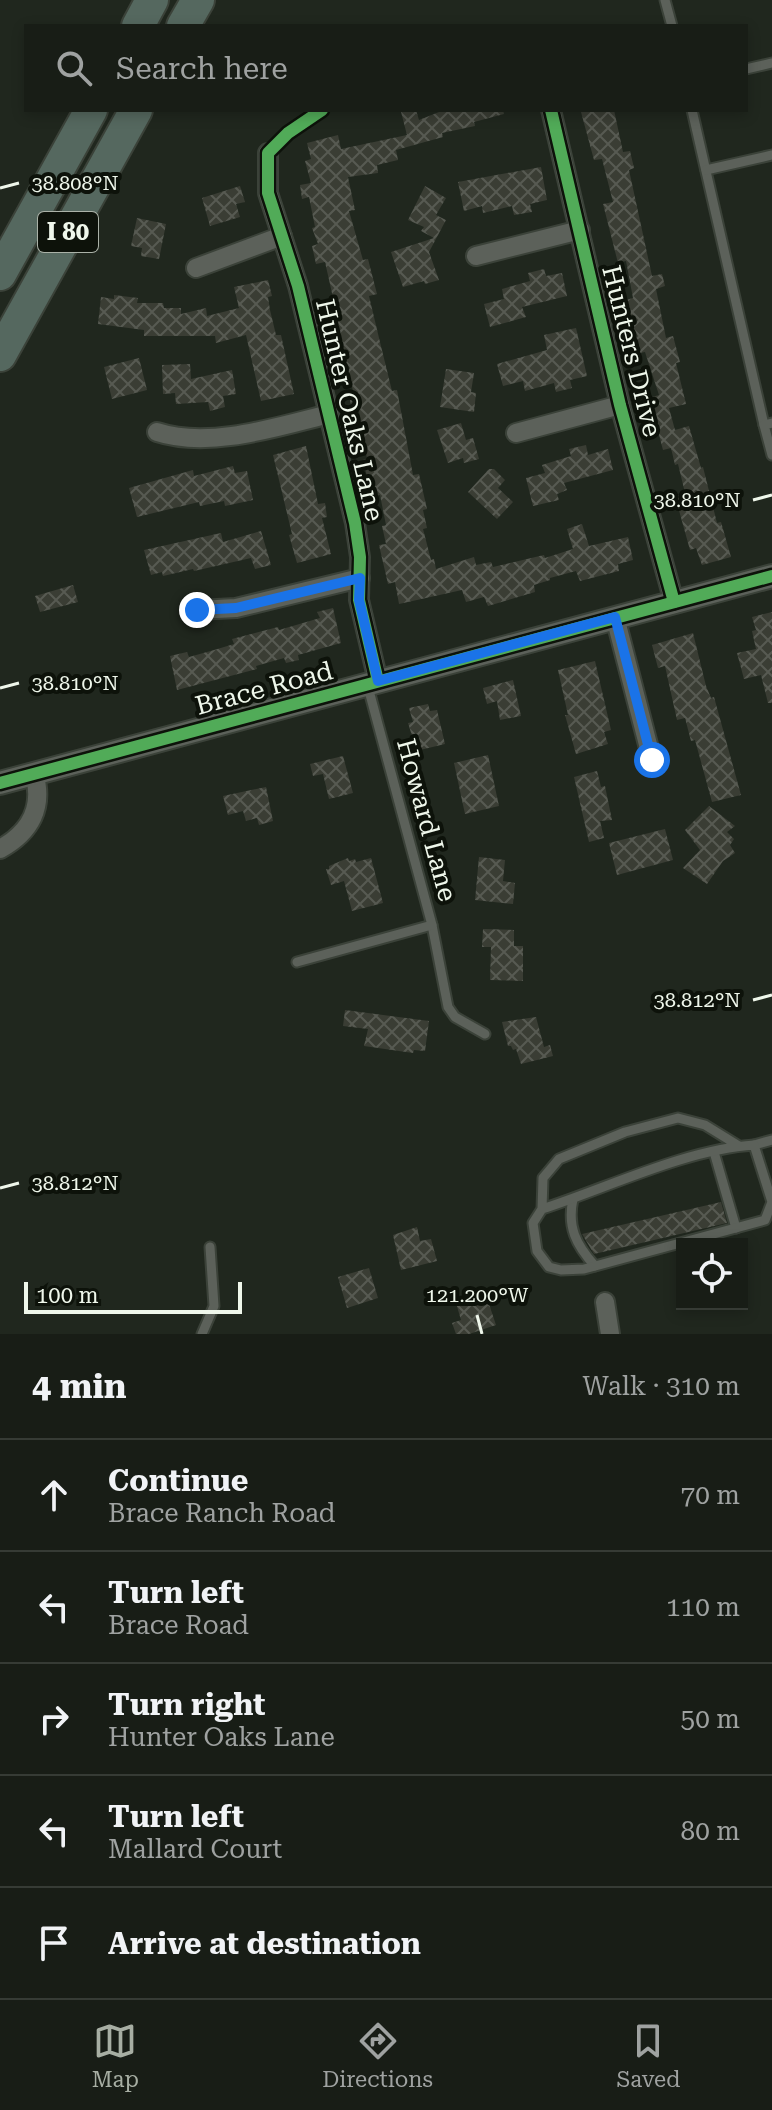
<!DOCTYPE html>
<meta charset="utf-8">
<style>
:root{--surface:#181d16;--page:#21261f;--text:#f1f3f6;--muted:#9fa2a1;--line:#363b35;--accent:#a7aea3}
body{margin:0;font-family:"Roboto Serif",serif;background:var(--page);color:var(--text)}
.controls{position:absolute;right:24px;bottom:24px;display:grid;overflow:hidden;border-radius:0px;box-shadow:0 4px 12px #0003}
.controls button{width:72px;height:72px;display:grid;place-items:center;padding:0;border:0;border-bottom:2px solid var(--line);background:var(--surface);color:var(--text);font:40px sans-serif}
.scale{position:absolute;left:24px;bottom:20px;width:218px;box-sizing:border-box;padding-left:8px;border:4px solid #eff7eb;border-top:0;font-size:22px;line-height:28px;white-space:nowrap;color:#eff7eb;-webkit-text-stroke:6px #0d120a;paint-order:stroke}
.stop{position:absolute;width:24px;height:24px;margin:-18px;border:6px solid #1a73e8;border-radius:50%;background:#fff}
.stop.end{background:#1a73e8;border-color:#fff;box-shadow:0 2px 8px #0008}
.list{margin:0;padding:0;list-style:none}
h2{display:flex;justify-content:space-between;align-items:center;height:104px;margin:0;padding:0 32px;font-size:34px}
h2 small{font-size:26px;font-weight:400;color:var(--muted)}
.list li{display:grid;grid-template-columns:52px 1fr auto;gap:24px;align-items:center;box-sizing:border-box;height:112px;padding:0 32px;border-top:2px solid var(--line)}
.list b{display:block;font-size:30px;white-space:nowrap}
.list p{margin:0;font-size:26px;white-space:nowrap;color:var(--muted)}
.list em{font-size:26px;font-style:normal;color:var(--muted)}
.icon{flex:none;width:44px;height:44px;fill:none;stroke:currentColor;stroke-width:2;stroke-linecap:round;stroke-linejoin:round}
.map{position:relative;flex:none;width:772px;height:1334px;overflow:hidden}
.search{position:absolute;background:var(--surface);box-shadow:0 4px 12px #0003;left:24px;right:24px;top:24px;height:88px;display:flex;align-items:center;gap:20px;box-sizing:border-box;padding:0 28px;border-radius:0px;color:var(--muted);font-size:30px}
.sheet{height:664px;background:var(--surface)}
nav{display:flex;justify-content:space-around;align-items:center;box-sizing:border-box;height:112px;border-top:2px solid var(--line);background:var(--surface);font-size:22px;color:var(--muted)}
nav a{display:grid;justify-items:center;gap:4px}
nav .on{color:var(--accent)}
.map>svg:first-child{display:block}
</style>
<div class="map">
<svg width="772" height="1334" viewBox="0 0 772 1334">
<defs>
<pattern id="building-cross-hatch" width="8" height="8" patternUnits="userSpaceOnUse" patternTransform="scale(2)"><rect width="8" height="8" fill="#3a3d34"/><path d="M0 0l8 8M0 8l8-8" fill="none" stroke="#575a52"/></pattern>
</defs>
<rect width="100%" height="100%" fill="#20271e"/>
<g fill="url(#building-cross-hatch)">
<polygon points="408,110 416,110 419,120 444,110 503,110 504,114 474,122 475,126 442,133 443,137 396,150 398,160 377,165 378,173 348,177 355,210 349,211 363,260 368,259 377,294 369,296 379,338 392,391 397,390 413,475 419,474 427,509 423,510 427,528 423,529 431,560 434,559 436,569 474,557 476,565 491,562 493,567 544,555 545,558 573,549 567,529 582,524 589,546 628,537 633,560 618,564 619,571 580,581 576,571 550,578 550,580 534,585 535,592 488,606 484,597 466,602 462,590 399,604 395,582 388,584 379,545 386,544 382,526 386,525 380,495 372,497 363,460 367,459 359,411 352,413 350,400 355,399 342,347 338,348 334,330 336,330 331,312 336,311 325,262 316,264 312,246 318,244 312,228 315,227 309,197 302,199 300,185 311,183 305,161 311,159 307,143 338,135 341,149 407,135 401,112"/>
<polygon points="588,110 614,110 623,152 630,151 634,168 629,170 652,276 662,274 665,286 656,289 666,338 673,336 680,362 676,363 686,404 669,408 675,430 689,426 701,468 703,467 717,523 721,522 731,557 702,565 696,548 690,550 675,496 685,493 678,464 675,465 671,448 663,450 649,398 659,395 645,352 639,353 626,300 633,298 626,261 618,263 603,204 613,202 602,159 594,160 581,112"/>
<polygon points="541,167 547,200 530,204 532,212 514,215 512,206 483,213 482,206 464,211 458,182"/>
<polygon points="240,186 245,202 236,204 240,217 210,226 202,198"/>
<polygon points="425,186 446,198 436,215 446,220 429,252 439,280 425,284 424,281 403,287 391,252 434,238 421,231 424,227 408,220"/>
<polygon points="137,218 166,224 159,259 141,256 142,248 131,246"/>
<polygon points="544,269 546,276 562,273 567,296 522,307 526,317 490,327 484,304 504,299 502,289 530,281 528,273"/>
<polygon points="268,280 272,296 268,297 270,310 276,335 281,335 294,394 261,401 246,335 216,343 215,336 144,336 144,330 98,324 101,297 114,299 114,295 138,298 137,303 163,303 164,308 181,308 181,314 206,308 207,316 239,308 234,287"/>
<polygon points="576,328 587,376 570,380 572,388 556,392 554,383 525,391 523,381 503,386 497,364 547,350 544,335"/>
<polygon points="139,358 147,390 112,399 104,367"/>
<polygon points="190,364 191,379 232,370 236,394 223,396 225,407 210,411 208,402 176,404 175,393 163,394 162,365"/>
<polygon points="446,369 474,373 471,392 476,393 474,412 440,407"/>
<polygon points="461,423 466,440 473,438 479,459 464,463 463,458 448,463 437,430"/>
<polygon points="586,445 588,455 608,449 613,470 564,483 567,490 557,494 559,500 533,506 526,478 545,473 542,465 571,456 569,449"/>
<polygon points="306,446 318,504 325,503 327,517 322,518 331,554 297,563 289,535 292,534 273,455"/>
<polygon points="233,466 235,473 247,471 253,500 225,506 224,501 200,506 199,502 137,517 129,488 193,470 194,476"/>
<polygon points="489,469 494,469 505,480 498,488 513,502 497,519 468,492"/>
<polygon points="261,531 271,565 255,569 251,558 194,571 193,569 163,576 162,572 151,575 144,550 221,533 223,542"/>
<polygon points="73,585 78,602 40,612 35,596"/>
<polygon points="333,608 341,643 298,655 299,660 286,663 284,658 256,666 257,669 177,690 170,656 187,652 189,657 214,650 234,644 232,639 278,627 279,630 320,618 317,612"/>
<polygon points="772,612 772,703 768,703 761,675 744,679 737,653 756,649 752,631 756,630 752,617"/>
<polygon points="693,633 706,686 711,698 714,697 741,795 712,802 695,740 691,741 685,718 677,720 665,666 658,668 652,645"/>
<polygon points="595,661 611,730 604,732 608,744 576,754 565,715 568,715 558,670"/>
<polygon points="513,680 521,716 500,720 497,701 487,704 483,688"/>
<polygon points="428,704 430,711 437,710 445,744 420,750 417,738 413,739 408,723 413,722 409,708"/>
<polygon points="488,755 499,806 465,814 454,763"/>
<polygon points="343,756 353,793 329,799 323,774 313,776 310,764"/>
<polygon points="597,771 601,787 605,786 612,820 600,821 604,838 589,842 574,777"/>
<polygon points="266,787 273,821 259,825 257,818 246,821 243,811 228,815 223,796"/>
<polygon points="709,806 735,826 727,832 734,839 730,845 735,853 723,861 707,884 683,868 700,850 685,830"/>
<polygon points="665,829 673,860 617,875 609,843"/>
<polygon points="479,857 505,860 503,881 515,883 513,904 475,900"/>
<polygon points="348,858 349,861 355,859 356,862 371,858 383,903 352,911 344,881 331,885 326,869 329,869 329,866"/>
<polygon points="483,929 514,930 514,946 523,946 523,981 490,980 491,947 482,947"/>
<polygon points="345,1010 429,1021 425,1051 414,1050 413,1053 364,1046 368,1029 343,1026"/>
<polygon points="536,1017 544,1047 550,1045 553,1056 521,1064 516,1049 513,1050 511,1046 508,1046 502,1022"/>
<polygon points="721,1202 727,1223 710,1227 594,1254 582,1234"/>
<polygon points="417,1227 420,1241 431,1239 437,1261 401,1270 393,1235"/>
<polygon points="369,1268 378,1298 347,1308 338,1277"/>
<polygon points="485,1292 496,1325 469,1334 456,1334 452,1323 461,1320 456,1303"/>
</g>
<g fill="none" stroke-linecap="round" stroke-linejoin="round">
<defs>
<g id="service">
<polyline points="665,0 672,26"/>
<polyline points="746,69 772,63"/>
<polyline points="692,110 764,425"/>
<polyline points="706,170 772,155"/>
<polyline points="772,423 764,425 772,455"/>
<polyline points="432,925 448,1007 455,1017 485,1034"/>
<polyline points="297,962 432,925 368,687"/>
<polyline points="754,1145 772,1140"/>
<polyline points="714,1152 736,1228"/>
<path d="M 573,1199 C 567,1227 576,1245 595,1266"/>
<path d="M 542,1209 C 607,1188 687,1149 754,1145 L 772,1202 L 765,1220 L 584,1269 L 561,1270 L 549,1267 L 537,1251 L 533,1223 L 542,1209 L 543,1178 L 559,1159 L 625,1132 L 678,1118 L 705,1125 L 739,1146"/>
<polyline points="202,1334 214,1306 210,1247"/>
</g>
<g id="minor">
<polyline points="551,110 620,405 674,602"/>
<polyline points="268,153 268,193 298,286 355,523 360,557 359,600 378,681"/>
<polyline points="476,256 580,230"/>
<polyline points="196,268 282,236"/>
<path d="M 157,432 C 209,449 277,427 329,414"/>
<polyline points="516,433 620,405"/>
<polyline points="197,610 236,608 360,578"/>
<polyline points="615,617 652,760"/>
<path d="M 0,849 C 31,832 44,807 34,773"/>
<polyline points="605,1302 610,1334"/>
</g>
<polyline id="tertiary" points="0,783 772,576"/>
<g id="motorway">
<polyline points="138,26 152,0"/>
<polyline points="183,26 198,0"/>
<polyline points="0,274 91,110"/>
<polyline points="0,355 136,110"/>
</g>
</defs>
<use href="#service" stroke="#3b4239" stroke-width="13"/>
<use href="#minor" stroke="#3b4239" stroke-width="22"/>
<use href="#tertiary" stroke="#3b4239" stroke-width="26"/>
<use href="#motorway" stroke="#3b4239" stroke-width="36"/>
<use href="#service" stroke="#5c615a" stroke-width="9"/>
<use href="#minor" stroke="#5c615a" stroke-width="18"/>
<use href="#tertiary" stroke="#5c615a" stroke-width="22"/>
<use href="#motorway" stroke="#55685f" stroke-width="32"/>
<defs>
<g id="cycleway">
<polyline points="322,110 288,133 268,153 268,193 298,286 355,523 360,557 359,600 378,681"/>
<polyline points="551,110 620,405 674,602"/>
<polyline points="0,783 772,576"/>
</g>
</defs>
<use href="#cycleway" stroke="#0d120a" stroke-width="17"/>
<use href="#cycleway" stroke="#51ab58" stroke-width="12"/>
</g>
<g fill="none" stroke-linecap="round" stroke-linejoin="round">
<polyline stroke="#1a73e8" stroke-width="10" points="197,610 236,608 360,578 359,600 378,681 615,617 652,760"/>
</g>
<path fill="none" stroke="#eff7eb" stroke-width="3" d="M 0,188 L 19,183M 753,500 L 772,495M 0,688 L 19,683M 753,1000 L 772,995M 0,1188 L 19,1183M 477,1315 L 482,1334"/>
<g text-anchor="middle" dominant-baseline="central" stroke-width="8" stroke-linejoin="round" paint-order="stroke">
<rect fill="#0d120a" stroke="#abb2a8" stroke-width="2" x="38" y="212" width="60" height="40" rx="6"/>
<g font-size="24" font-weight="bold" fill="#eff7eb">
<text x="68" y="232">I 80</text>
</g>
<g font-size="26" fill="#eff7eb" stroke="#0d120a">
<text transform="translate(632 351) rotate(76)">Hunters Drive</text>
<text transform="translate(350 410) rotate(77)">Hunter Oaks Lane</text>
<text transform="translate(264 688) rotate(-15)">Brace Road</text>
<text transform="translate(427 820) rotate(75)">Howard Lane</text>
</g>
</g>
<g font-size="20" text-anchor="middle" fill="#eff7eb" stroke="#0d120a" stroke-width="8" stroke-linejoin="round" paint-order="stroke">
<text x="75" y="190">38.808°N</text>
<text x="697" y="507">38.810°N</text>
<text x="75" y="690">38.810°N</text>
<text x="697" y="1007">38.812°N</text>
<text x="75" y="1190">38.812°N</text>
<text x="477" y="1302">121.200°W</text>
</g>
</svg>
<div class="controls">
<button><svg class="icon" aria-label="locate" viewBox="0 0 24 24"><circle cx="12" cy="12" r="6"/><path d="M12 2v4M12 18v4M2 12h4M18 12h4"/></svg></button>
</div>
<div class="scale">100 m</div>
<div class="stop" style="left:652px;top:760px"></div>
<div class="stop end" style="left:197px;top:610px"></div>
<div class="search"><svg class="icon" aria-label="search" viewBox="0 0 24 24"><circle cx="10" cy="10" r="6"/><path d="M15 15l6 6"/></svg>Search here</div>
</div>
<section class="sheet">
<h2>4 min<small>Walk · 310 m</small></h2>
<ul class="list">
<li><svg class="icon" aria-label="ahead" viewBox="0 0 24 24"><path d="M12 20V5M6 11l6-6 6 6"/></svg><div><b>Continue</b><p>Brace Ranch Road</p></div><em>70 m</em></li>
<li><svg class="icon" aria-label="left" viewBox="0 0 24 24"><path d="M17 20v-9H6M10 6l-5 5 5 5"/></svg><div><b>Turn left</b><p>Brace Road</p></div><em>110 m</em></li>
<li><svg class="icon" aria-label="right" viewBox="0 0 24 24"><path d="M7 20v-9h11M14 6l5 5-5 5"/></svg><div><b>Turn right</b><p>Hunter Oaks Lane</p></div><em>50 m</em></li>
<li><svg class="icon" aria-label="left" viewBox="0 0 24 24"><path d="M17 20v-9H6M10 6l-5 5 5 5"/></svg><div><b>Turn left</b><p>Mallard Court</p></div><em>80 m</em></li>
<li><svg class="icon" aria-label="arrive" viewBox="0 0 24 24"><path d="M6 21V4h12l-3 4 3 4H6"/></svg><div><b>Arrive at destination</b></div></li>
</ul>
</section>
<nav>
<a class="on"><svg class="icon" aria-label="map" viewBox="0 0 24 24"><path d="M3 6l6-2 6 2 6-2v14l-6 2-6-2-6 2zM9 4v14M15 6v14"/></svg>Map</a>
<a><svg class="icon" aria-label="directions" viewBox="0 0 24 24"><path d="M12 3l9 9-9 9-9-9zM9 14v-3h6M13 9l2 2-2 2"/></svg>Directions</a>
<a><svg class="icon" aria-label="saved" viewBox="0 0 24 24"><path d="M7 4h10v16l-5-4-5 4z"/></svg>Saved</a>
</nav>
